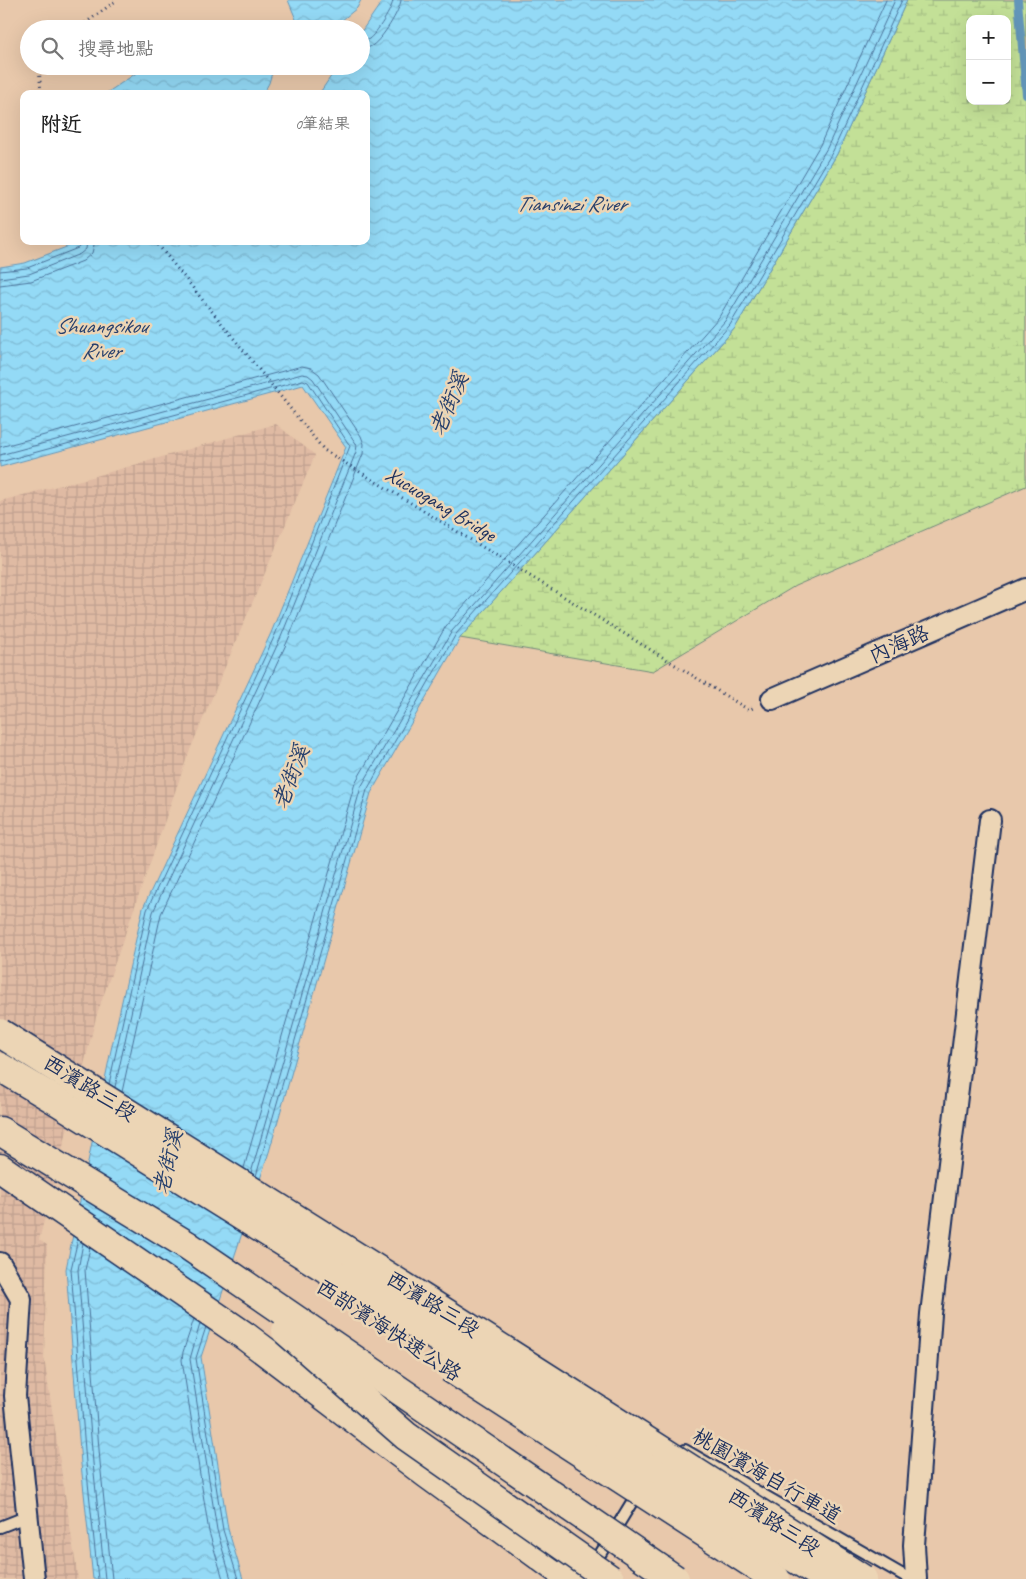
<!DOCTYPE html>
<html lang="zh-TW">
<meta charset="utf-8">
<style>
:root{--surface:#fff;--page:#f6f6f6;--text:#222;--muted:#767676;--line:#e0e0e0}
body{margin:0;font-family:Caveat,"LXGW WenKai TC",sans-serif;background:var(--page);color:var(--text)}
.controls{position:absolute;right:15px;top:15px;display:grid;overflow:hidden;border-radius:10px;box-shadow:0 5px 20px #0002}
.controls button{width:45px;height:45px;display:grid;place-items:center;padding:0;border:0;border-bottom:1px solid var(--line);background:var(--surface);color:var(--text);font:25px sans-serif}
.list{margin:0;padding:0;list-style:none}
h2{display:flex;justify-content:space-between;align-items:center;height:65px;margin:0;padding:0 20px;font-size:21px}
h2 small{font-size:16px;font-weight:400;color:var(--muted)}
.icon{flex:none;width:28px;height:28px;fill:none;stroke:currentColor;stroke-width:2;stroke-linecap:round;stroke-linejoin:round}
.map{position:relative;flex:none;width:1026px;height:1579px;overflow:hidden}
.search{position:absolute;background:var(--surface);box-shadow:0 5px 20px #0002;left:20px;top:20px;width:350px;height:55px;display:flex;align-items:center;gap:12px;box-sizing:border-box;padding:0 18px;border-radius:28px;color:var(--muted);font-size:19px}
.panel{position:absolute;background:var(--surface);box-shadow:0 5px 20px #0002;left:20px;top:90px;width:350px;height:155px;border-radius:10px}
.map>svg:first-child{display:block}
</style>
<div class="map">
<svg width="1026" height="1579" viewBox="0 0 1026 1579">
<defs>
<pattern id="industrial-grid" width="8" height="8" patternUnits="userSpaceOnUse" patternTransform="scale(1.25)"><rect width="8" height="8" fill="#dfbaa3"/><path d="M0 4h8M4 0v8" fill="none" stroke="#bfa08f"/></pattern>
<pattern id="wetland-marsh" width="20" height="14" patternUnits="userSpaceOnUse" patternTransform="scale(1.25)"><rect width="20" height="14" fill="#c3e097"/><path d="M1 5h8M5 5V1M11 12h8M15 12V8" fill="none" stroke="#a7c085"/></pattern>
<pattern id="water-waves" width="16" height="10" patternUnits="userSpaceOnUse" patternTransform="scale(1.25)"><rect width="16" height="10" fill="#94daf6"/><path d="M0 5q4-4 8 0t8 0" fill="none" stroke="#7fbbd5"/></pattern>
</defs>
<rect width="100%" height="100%" fill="#e8c8ab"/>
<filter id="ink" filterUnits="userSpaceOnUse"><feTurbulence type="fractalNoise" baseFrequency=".02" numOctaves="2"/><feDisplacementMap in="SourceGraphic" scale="10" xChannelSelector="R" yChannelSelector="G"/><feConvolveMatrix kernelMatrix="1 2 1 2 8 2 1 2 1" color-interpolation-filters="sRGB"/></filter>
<g filter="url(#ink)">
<polygon fill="url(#industrial-grid)" points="276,424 315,455 189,752 97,1014 39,1240 47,1245 44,1358 78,1579 0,1579 0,501 96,476"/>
<path fill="url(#wetland-marsh)" stroke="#6f887a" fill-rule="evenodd" d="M 907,0 L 1026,0 L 1026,486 L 795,586 L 653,671 L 460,638 L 735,328 L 837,154 ZM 970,19 L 1007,19 L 1007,101 L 970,101 Z"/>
<g fill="url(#water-waves)" stroke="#6496b9">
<polygon points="288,0 361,0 357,8 331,29 300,29"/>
<polygon points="383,0 907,0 837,154 735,328 460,638 371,793 269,1152 201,1357 228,1529 243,1579 93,1579 81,1464 66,1269 111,1050 143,908 271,633 346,447 303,385 0,467 0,267 25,263 82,241 366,241 366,94 319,94 338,66 361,66 361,32"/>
<polygon points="147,66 274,66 269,83 263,94 105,94"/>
</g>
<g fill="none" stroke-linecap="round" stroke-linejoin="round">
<g stroke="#4b739b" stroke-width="1">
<path d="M 361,41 C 365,41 366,41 369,39 C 376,34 393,8 393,0"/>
<path d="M 361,48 C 366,48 369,48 373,45 C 382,39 400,11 401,0"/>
<polyline points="0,271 27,268 78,248 81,245 81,241"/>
<polyline points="0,278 29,274 80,254 86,249 87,241"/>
<polyline points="0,285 31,281 83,261 92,253 95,241"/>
<polyline points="0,447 302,366 311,368 319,374 361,436 364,444 363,454 288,640 161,914 122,1092"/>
<polyline points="0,455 302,374 308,375 313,379 357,445 356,452 281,637 153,912 115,1087"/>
<polyline points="0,462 303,380 308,382 350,446 275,635 147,910 109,1084"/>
<polyline points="244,1168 355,783 446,626 719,317 820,145 886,0"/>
<polyline points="251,1173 361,787 452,631 725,321 827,148 895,0"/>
<polyline points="256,1176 367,790 456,634 730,325 833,151 902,0"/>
<polyline points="78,1239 71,1269 86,1463 98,1579"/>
<polyline points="83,1243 78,1270 93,1463 105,1579"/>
<polyline points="90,1248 85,1270 100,1462 112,1579"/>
<polyline points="194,1319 183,1352 182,1360 209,1532 223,1579"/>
<polyline points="200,1324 190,1359 217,1530 231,1579"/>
<polyline points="206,1327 196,1358 223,1530 238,1579"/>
</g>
<polyline stroke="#6496b9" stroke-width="8" points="1018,0 1026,95"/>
<defs>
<g id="service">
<polyline points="685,1450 910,1579"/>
<polyline points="0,1527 28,1516"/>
<polyline points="585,1579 638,1492"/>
</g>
<g id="minor">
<polyline points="772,699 1026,589"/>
<polyline points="0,1263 21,1299 15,1396 34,1579"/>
<polyline points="916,1579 914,1545 931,1314 990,820"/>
</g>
<polyline id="primary" points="0,1168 245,1336 427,1474 571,1579"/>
<polyline id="trunk" points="0,1131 187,1245"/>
</defs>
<use href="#service" stroke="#1b2f5e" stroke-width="14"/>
<use href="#minor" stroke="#1b2f5e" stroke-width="24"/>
<use href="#primary" stroke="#1b2f5e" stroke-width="31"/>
<use href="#trunk" stroke="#1b2f5e" stroke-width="31"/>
<g stroke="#1b2f5e" stroke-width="3" stroke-dasharray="1 4" stroke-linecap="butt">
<polyline points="77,29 117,0"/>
<polyline points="39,66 41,94"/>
<polyline points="155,241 324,450 749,710 753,708"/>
</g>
<use href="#service" stroke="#ecd5b5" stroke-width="10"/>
<use href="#minor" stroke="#ecd5b5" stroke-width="20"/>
<use href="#primary" stroke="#ecd5b5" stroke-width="28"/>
<use href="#trunk" stroke="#ecd5b5" stroke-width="28"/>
<defs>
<polyline id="primary-bridge" points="0,1033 424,1299 863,1579"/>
<g id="trunk-bridge">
<polyline points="0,1067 57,1101 489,1370 828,1579"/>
<polyline points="187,1245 675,1579"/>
<polyline points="286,1331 406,1436 610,1579"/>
<polyline points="450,1368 776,1579"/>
</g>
</defs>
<use href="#primary-bridge" stroke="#1b2f5e" stroke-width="31" stroke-linecap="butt"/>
<use href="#trunk-bridge" stroke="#1b2f5e" stroke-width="31" stroke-linecap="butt"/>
<use href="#primary-bridge" stroke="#ecd5b5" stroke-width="28"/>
<use href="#trunk-bridge" stroke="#ecd5b5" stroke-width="28"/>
</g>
</g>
<g text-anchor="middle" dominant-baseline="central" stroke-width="5" stroke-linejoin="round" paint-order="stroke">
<g font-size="21" fill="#1b2f5e" stroke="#ecd5b5">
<text transform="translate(441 504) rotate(31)">Xucuogang Bridge</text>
<text transform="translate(899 644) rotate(-24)">內海路</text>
<text transform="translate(90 1088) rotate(32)">西濱路三段</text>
<text transform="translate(433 1304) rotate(32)">西濱路三段</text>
<text transform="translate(389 1330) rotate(33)">西部濱海快速公路</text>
<text transform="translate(767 1476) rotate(30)">桃園濱海自行車道</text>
<text transform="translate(774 1522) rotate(33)">西濱路三段</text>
</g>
<g font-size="22" font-style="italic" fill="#27406d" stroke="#ecd5b5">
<text x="571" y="204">Tiansinzi River</text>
<text x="101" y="326">Shuangsikou<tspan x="101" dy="25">River</tspan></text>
<text transform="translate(449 404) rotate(-67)">老街溪</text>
<text transform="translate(291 777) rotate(-69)">老街溪</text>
<text transform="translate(168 1162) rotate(-77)">老街溪</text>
</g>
</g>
</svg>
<div class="controls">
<button>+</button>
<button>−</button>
</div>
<div class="search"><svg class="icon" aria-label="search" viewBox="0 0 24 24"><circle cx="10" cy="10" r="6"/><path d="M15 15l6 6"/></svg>搜尋地點</div>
<section class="panel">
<h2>附近<small>0筆結果</small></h2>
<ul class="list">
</ul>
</section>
</div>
